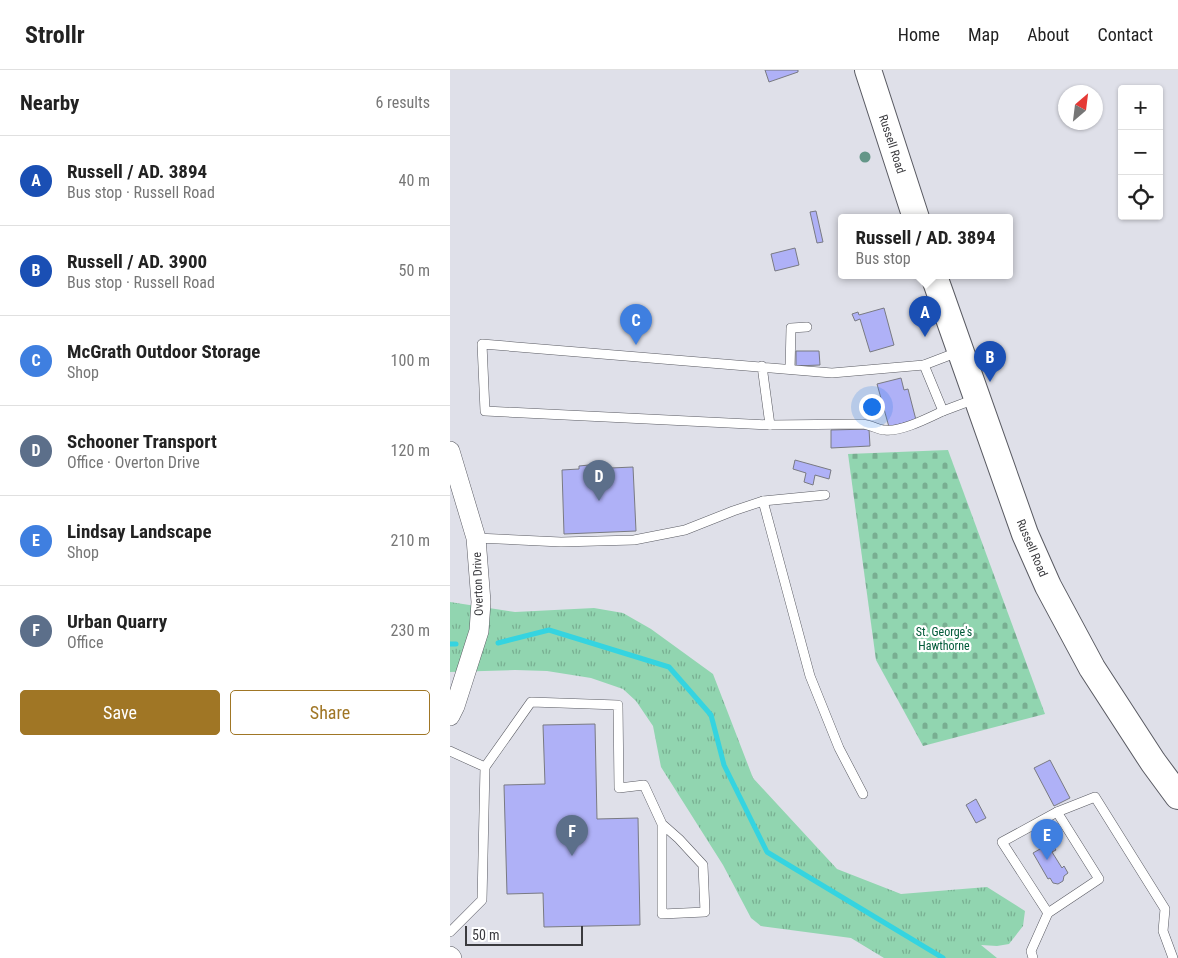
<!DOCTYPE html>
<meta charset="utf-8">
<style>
:root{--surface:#fff;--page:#f2f2f2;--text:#222;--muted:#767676;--line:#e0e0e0;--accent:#a07625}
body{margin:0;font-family:"Roboto Condensed",sans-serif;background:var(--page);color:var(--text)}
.controls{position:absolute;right:15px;top:15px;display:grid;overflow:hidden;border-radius:5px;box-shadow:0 1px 4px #0004}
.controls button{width:45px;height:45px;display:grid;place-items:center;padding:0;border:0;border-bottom:1px solid var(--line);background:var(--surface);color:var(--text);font:25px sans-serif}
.compass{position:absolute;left:608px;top:15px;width:45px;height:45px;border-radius:50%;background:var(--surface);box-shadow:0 1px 4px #0004;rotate:28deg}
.scale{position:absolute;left:15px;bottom:12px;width:118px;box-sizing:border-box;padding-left:5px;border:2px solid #3b3b3f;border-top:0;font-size:14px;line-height:18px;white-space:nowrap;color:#3b3b3f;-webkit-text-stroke:4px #fff;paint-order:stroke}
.you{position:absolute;left:421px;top:336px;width:18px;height:18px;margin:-12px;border:4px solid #fff;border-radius:50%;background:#1a73e8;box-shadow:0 0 0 8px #1a73e833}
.badge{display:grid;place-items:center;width:32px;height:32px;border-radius:50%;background:var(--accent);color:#fff;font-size:16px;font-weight:700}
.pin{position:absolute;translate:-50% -41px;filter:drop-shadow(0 1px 2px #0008)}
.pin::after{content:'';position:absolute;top:26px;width:18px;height:15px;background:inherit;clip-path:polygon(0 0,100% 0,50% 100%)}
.popup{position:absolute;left:388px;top:144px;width:175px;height:65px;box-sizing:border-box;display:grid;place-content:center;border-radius:5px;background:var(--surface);filter:drop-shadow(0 1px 4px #0005);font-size:16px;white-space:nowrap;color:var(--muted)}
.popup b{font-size:19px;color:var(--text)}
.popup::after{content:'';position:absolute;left:50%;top:100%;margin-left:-10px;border:10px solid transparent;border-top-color:var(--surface)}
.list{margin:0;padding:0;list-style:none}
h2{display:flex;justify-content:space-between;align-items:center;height:65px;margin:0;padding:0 20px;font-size:21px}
h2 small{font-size:16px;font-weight:400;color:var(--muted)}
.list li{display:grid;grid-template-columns:32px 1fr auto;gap:15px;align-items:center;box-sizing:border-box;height:90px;padding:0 20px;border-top:1px solid var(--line)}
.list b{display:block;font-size:19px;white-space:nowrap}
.list p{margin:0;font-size:16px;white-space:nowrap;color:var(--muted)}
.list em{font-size:16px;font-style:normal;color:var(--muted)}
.actions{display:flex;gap:10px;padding:15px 20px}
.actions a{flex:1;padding:11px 0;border:1px solid var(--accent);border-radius:5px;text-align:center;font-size:18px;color:var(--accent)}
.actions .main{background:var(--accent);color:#fff}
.icon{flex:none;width:28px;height:28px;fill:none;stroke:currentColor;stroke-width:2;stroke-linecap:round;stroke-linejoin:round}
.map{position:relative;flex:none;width:728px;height:888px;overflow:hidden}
header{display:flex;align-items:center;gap:30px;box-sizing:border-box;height:70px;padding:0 25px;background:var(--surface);border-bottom:1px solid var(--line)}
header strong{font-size:24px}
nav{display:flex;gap:28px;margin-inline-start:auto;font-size:18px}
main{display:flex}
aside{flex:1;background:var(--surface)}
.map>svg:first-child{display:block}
</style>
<header>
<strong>Strollr</strong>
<nav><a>Home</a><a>Map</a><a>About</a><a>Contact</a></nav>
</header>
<main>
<aside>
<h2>Nearby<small>6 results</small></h2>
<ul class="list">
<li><span class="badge" style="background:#1a4fb4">A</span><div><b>Russell / AD. 3894</b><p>Bus stop · Russell Road</p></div><em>40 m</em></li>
<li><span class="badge" style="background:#1a4fb4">B</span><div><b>Russell / AD. 3900</b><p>Bus stop · Russell Road</p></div><em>50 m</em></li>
<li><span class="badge" style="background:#3f7fe0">C</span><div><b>McGrath Outdoor Storage</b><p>Shop</p></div><em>100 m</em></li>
<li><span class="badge" style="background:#5c6f8a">D</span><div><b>Schooner Transport</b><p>Office · Overton Drive</p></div><em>120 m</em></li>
<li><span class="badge" style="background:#3f7fe0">E</span><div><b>Lindsay Landscape</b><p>Shop</p></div><em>210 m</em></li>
<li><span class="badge" style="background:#5c6f8a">F</span><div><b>Urban Quarry</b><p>Office</p></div><em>230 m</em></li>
</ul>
<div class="actions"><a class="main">Save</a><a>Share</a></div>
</aside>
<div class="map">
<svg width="728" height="888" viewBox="0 0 728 888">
<defs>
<pattern id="grass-tufts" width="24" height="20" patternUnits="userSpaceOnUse" patternTransform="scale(1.25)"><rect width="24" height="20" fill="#91d5b0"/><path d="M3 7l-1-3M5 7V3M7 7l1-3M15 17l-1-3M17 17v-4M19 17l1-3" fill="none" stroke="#78ae91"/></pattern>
<pattern id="cemetery-stones" width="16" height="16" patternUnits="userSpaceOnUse" patternTransform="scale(1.25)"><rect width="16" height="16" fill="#91d5b0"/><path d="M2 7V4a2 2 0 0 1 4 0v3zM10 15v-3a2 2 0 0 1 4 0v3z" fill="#78ae91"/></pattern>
</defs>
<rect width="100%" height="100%" fill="#dfe0e9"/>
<polygon fill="url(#grass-tufts)" points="0,532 65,542 144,538 173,543 201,559 263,604 303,708 387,799 451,824 537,817 575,841 573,856 559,874 547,876 531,875 547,888 434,888 401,868 311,856 301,848 273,795 211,697 203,656 186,631 173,619 141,608 97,601 65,600 0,602"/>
<polygon fill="url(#cemetery-stones)" points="498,380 595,644 473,676 426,590 398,384"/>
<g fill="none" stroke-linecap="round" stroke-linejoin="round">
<g stroke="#35d4e0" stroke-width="5">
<polyline points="48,573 99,560 219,597 261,645 274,695 317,782 493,888"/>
<polyline points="0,574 6,574"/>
</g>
</g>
<g fill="#afb1f7" stroke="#797a82">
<polygon points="315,0 348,0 348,2 319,12"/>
<polygon points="366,141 373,172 367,173 360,142"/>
<polygon points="345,178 349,195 325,201 321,184"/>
<polygon points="434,238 444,275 420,282 410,249 405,251 402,244 408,242 409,245"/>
<polygon points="346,281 369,281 370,295 346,296"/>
<polygon points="451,308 454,320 458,319 466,350 439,357 427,314"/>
<polygon points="419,359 420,376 381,378 381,360"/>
<polygon points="345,390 381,400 379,409 365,405 363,415 354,412 356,403 343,399"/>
<polygon points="139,395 139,399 183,397 186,461 114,464 112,400 129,399 129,396"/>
<polygon points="145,654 147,749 188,748 190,855 94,857 93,823 57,824 54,715 95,714 93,655"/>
<polygon points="600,690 620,728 604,736 584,698"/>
<polygon points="526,729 536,748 526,753 516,735"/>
<polygon points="602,774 606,780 602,782 612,798 614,796 618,803 614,806 613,811 608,814 603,813 600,808 598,809 583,783 597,775 598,777"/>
</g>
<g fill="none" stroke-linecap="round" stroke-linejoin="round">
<defs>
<g id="lane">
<polyline points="474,295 493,341 525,329"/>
<polyline points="312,296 320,355 35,341 32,274 382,303 474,295 508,282"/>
<polyline points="340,299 341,258 357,257"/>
<path d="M 320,355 L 412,354 C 422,355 428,360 435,360 C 451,362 478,348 493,341"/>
<polyline points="313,431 360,606 389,678 413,724"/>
<polyline points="26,468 111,472 184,470 235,460 283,441 313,431 375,425"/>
<polyline points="0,681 35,697 32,830 0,862"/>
<polyline points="35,697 81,632 168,635 169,718 194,715 212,754 212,844 255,842 253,795 229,769 212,754"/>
<polyline points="598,843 649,809 607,742"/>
<polyline points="583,888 581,881 598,843 552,772 607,742 645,727 715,839 713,861 723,888"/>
</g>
<g id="street">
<polyline points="0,381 26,468 31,532 29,561 5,636 0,646"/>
<polyline points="0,886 2,888"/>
</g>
<g id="secondary">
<polyline points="418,0 466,148"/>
<polyline points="484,206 575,464 598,516 642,598 703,692 728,726"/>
</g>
</defs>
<use href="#lane" stroke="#595a62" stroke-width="10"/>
<use href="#street" stroke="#595a62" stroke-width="20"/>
<use href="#secondary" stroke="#595a62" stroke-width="28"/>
<use href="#lane" stroke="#fff" stroke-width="9"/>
<use href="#street" stroke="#fff" stroke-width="19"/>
<use href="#secondary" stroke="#fff" stroke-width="26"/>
</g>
<circle fill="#649688" cx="415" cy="87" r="5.5"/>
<g text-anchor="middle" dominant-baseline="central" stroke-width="4.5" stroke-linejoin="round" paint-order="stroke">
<g font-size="12" fill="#3b3b3f" stroke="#fff">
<text transform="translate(442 74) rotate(72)">Russell Road</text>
<text transform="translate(582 478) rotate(67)">Russell Road</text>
<text transform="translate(28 514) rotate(-92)">Overton Drive</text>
</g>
<g font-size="12" fill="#005a39" stroke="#fff">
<text x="494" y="562">St. George's<tspan x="494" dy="14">Hawthorne</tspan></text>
</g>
</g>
</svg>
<div class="controls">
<button>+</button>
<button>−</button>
<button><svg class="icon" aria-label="locate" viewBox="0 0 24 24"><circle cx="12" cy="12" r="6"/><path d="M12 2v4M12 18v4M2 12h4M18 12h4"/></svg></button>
</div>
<svg class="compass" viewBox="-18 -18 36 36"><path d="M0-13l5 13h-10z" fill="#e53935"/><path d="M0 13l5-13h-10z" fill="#767676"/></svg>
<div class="scale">50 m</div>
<div class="you"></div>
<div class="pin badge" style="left:475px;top:267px;background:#1a4fb4">A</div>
<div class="popup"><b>Russell / AD. 3894</b>Bus stop</div>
<div class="pin badge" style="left:540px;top:312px;background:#1a4fb4">B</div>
<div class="pin badge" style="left:186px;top:275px;background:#3f7fe0">C</div>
<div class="pin badge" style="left:149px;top:431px;background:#5c6f8a">D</div>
<div class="pin badge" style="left:597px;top:790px;background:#3f7fe0">E</div>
<div class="pin badge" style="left:122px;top:786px;background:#5c6f8a">F</div>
</div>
</main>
